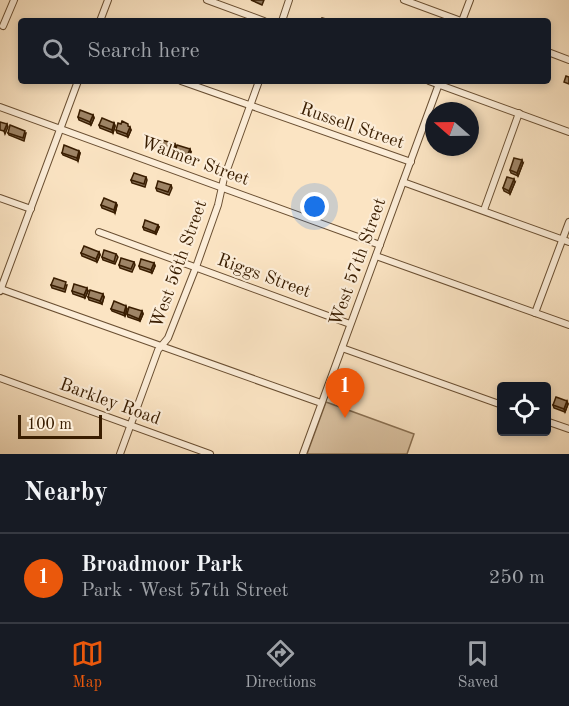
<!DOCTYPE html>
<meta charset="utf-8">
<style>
:root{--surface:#171b24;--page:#242831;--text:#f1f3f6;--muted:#9ea1a6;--line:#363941;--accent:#ea580c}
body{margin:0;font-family:"Old Standard TT",serif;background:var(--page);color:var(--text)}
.controls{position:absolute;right:18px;bottom:18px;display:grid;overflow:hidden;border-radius:6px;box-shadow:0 3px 9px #0003}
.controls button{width:54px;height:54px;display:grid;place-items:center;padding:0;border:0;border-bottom:2px solid var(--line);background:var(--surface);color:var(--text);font:30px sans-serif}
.compass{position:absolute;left:425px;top:102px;width:54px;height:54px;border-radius:50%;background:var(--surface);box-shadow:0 3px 9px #0003;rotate:290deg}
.scale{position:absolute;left:18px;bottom:15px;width:84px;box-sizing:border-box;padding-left:6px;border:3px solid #391d01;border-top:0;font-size:16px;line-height:21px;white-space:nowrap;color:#391d01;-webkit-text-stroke:4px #fcedd8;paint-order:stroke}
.you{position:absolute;left:315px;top:207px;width:21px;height:21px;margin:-15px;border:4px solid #fff;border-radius:50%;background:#1a73e8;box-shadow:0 0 0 9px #1a73e833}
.badge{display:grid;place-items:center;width:39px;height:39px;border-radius:50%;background:var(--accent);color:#fff;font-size:20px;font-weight:700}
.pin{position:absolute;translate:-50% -50px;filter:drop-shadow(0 2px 3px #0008)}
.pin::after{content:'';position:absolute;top:32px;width:21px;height:18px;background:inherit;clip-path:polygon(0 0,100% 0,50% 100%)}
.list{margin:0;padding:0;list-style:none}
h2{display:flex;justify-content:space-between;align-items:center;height:78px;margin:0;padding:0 24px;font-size:26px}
h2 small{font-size:20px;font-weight:400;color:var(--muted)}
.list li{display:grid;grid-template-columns:39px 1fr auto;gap:18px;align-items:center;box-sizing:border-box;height:90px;padding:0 24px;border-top:2px solid var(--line)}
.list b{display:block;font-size:22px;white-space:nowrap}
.list p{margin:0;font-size:20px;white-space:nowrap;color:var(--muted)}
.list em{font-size:20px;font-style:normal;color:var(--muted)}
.icon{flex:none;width:33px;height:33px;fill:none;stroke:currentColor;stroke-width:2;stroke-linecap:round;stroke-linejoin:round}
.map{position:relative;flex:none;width:569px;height:454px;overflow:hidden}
.search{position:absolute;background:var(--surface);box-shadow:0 3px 9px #0003;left:18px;right:18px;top:18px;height:66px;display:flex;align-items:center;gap:15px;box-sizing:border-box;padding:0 21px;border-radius:6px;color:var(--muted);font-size:22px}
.sheet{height:168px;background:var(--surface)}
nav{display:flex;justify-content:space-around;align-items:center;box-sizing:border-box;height:84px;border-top:2px solid var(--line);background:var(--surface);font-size:16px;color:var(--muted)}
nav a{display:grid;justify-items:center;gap:3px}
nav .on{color:var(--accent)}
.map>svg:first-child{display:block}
</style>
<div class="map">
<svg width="569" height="454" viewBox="0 0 569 454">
<rect width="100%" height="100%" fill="#fbe4c3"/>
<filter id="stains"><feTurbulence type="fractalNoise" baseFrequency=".00333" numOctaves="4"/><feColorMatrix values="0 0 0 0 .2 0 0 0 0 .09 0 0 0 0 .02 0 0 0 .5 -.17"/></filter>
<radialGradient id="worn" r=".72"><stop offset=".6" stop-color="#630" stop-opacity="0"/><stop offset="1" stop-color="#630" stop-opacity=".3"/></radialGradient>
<polygon fill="#dac2a2" stroke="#8a7052" stroke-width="1.5" points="326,402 414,434 407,454 307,454"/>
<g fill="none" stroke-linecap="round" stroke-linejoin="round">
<defs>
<g id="minor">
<polyline points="207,0 264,21"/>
<polyline points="404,0 461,21"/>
<polyline points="100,21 108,0"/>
<polyline points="282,21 289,0"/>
<polyline points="462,21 470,0"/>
<polyline points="3,26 14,0"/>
<polyline points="548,52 569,60"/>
<polyline points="181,81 411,162"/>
<polyline points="429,81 569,132"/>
<polyline points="0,107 380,245"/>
<polyline points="403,182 569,242"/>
<polyline points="0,198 31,209"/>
<polyline points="484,210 519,113"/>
<polyline points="99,232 350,324"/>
<polyline points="376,256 569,325"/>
<polyline points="1,289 321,403"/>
<polyline points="0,291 78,81"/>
<polyline points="535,313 569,222"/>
<polyline points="342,348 502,405"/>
<polyline points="0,378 210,454"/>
<polyline points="546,421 569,429"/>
<polyline points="120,454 158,350 168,338 196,267 218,205 224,178 259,81"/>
<polyline points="303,454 440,81"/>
</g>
</defs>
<use href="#minor" stroke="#6a4f32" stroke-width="8"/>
<use href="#minor" stroke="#fcedd8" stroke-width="6"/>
</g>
<g fill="#887258" stroke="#391d01" stroke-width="1.5">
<polygon points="251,0 264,0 262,5"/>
<polygon points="93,115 94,118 91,125 79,120 78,117"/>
<polygon points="114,123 115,126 113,133 100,128 99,125"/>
<polygon points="129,127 131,130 128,137 117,133 116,130"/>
<polygon points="8,133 26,133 24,141 9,135"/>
<polygon points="160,147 176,147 173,154 161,150"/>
<polygon points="175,152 191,152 188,159 176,155"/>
<polygon points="62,153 80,153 78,161 63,155"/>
<polygon points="523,163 518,176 511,173 510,170"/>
<polygon points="146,177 147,180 145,187 132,183 131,180"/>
<polygon points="515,182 510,194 504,191 503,188"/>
<polygon points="171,185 172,188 169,195 157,191 156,188"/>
<polygon points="116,203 117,205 115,213 102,208 101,205"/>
<polygon points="143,227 159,227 156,234 144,230"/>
<polygon points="99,252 100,255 97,262 82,256 81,253"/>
<polygon points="116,254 118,257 115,264 103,260 102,257"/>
<polygon points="134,262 135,265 132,272 120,268 119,265"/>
<polygon points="154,263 155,266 152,273 140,269 139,266"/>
<polygon points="51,285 67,285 65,292 52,288"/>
<polygon points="72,291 88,291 85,298 73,294"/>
<polygon points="88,297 104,297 102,304 89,300"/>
<polygon points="111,309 127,309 125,316 112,311"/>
<polygon points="142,311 143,314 140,321 128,317 127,314"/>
<polygon points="568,404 565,412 554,408 553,405"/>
</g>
<g fill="#6f5c47" stroke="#391d01" stroke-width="1.5">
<polygon points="93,115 94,118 91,125 90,122"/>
<polygon points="114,123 115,126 113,133 112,130"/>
<polygon points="7,124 8,127 5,134 4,131"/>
<polygon points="130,127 131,130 128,137 127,134"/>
<polygon points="175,144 176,147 173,154 172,151"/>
<polygon points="190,149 191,152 188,159 187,156"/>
<polygon points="79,151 80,153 78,161 77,158"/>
<polygon points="522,160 523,163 518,176 517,173"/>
<polygon points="514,179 515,182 510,194 509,191"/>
<polygon points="116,203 117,205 115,213 114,210"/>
<polygon points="158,225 159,227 156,234 155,232"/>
<polygon points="99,252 100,255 97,262 96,259"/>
<polygon points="154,263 155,266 152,273 151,270"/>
<polygon points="87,288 88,291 85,298 84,295"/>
<polygon points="103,294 104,297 102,304 100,301"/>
<polygon points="126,306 127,309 125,316 124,313"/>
<polygon points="142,311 143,314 140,321 139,319"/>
<polygon points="567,401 568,404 565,412 564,409"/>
</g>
<g fill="#9e8466" stroke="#391d01" stroke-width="1.5">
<polygon points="322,18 334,21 321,21"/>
<polygon points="566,76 569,77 569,84 564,82"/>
<polygon points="80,110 93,115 90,122 78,117"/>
<polygon points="102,118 114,123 112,130 99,125"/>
<polygon points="122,121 128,124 128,126 130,127 127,134 116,130 118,123 121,124"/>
<polygon points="0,122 7,124 4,131 0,130"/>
<polygon points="10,125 25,131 23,138 8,133"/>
<polygon points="162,140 175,144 172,151 160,147"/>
<polygon points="64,145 79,151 77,158 62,153"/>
<polygon points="177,145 190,149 187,156 175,152"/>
<polygon points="514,158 522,160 517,173 510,170"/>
<polygon points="134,173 146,177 144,184 131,180"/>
<polygon points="507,177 514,179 509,191 503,188"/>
<polygon points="158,181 171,185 168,192 156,188"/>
<polygon points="104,198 116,203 114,210 101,205"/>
<polygon points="145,220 158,225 155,232 143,227"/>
<polygon points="84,246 99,252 96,259 81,253"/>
<polygon points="104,250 116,254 114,262 102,257"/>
<polygon points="121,258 134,262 131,269 119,265"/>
<polygon points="141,259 154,263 151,270 139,266"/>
<polygon points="54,278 66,282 64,289 51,285"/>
<polygon points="74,284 87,288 84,295 72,291"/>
<polygon points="90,290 103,294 100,301 88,297"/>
<polygon points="114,301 126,306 124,313 111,309"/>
<polygon points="129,307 142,311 139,319 127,314"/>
<polygon points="556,397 567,401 564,409 553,405"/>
</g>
<g text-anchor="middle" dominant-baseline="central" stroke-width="4.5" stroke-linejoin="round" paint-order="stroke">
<g font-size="18" fill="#391d01" stroke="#fcedd8">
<text transform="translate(352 126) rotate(19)">Russell Street</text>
<text transform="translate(195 161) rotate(20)">Walmer Street</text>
<text transform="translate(358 262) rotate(-70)">West 57th Street</text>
<text transform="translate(179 264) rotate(-70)">West 56th Street</text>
<text transform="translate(264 276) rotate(20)">Riggs Street</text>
<text transform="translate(110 402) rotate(20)">Barkley Road</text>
</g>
</g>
<rect width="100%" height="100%" filter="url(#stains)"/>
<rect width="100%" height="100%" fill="url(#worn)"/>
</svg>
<div class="controls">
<button><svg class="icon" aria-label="locate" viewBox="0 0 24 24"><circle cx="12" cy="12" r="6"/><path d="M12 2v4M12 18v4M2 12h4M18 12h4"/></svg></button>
</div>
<svg class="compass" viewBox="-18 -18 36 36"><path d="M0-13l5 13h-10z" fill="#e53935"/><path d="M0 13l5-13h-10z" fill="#9ea1a6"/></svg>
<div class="scale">100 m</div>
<div class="you"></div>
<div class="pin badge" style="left:345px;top:418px">1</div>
<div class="search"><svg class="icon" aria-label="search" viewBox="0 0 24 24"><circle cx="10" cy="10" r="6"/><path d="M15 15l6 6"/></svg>Search here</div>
</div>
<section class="sheet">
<h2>Nearby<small></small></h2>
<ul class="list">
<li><span class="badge">1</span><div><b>Broadmoor Park</b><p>Park · West 57th Street</p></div><em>250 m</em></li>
</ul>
</section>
<nav>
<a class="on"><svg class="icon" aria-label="map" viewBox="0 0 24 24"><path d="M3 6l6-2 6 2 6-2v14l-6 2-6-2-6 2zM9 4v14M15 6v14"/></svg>Map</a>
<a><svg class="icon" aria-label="directions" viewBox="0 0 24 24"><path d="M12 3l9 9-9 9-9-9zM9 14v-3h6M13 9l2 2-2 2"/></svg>Directions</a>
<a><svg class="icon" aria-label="saved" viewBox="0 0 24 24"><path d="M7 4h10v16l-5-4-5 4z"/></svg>Saved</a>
</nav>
